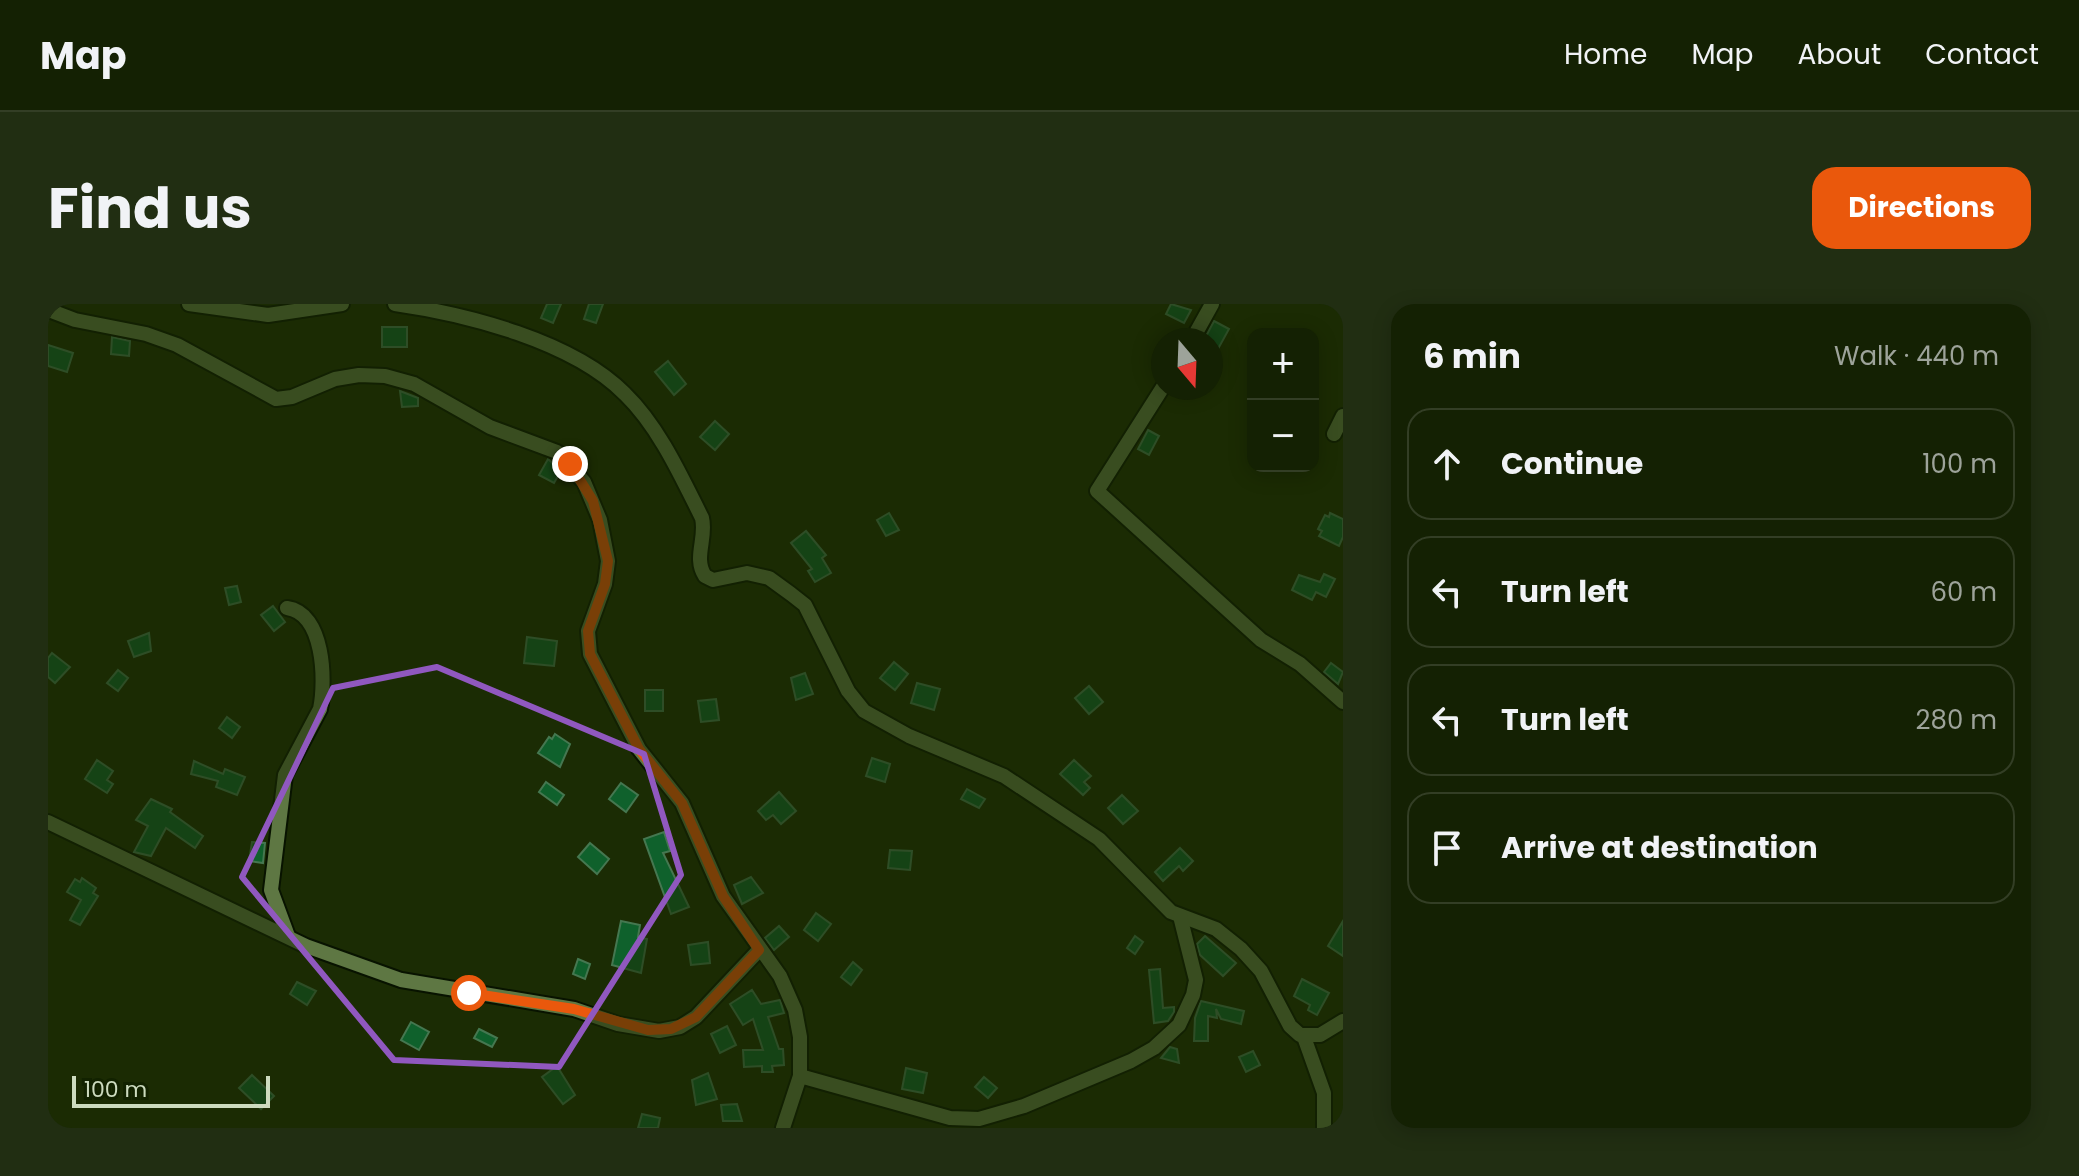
<!DOCTYPE html>
<meta charset="utf-8">
<style>
:root{--surface:#142103;--page:#212e12;--text:#f1f3f6;--muted:#9da39a;--line:#333e25;--accent:#ea580c}
body{margin:0;font-family:Poppins,sans-serif;background:var(--page);color:var(--text)}
.controls{position:absolute;right:24px;top:24px;display:grid;overflow:hidden;border-radius:16px;box-shadow:0 4px 20px #0003}
.controls button{width:72px;height:72px;display:grid;place-items:center;padding:0;border:0;border-bottom:2px solid var(--line);background:var(--surface);color:var(--text);font:40px sans-serif}
.compass{position:absolute;left:1103px;top:24px;width:72px;height:72px;border-radius:50%;background:var(--surface);box-shadow:0 4px 20px #0003;rotate:161deg}
.scale{position:absolute;left:24px;bottom:20px;width:198px;box-sizing:border-box;padding-left:8px;border:4px solid #cddbbf;border-top:0;font-size:22px;line-height:28px;white-space:nowrap;color:#cddbbf;-webkit-text-stroke:6px #122200;paint-order:stroke}
.stop{position:absolute;width:24px;height:24px;margin:-18px;border:6px solid #ea580c;border-radius:50%;background:#fff}
.stop.end{background:#ea580c;border-color:#fff;box-shadow:0 2px 8px #0008}
.list{margin:0;padding:0;list-style:none}
h2{display:flex;justify-content:space-between;align-items:center;height:104px;margin:0;padding:0 32px;font-size:34px}
h2 small{font-size:26px;font-weight:400;color:var(--muted)}
.list li{display:grid;grid-template-columns:52px 1fr auto;gap:24px;align-items:center;box-sizing:border-box;height:112px;margin:0 16px 16px;padding:0 16px;border:2px solid var(--line);border-radius:24px}
.list b{display:block;font-size:30px;white-space:nowrap}
.list em{font-size:26px;font-style:normal;color:var(--muted)}
.icon{flex:none;width:44px;height:44px;fill:none;stroke:currentColor;stroke-width:2;stroke-linecap:round;stroke-linejoin:round}
.map{position:relative;flex:none;width:1295px;height:824px;overflow:hidden;border-radius:24px}
header{display:flex;align-items:center;gap:48px;box-sizing:border-box;height:112px;padding:0 40px;background:var(--surface);border-bottom:2px solid var(--line)}
header strong{font-size:38px}
nav{display:flex;gap:44px;margin-inline-start:auto;font-size:28px}
.intro{display:flex;align-items:center;justify-content:space-between;box-sizing:border-box;height:192px;padding:0 48px}
h1{margin:0;font-size:56px}
.button{padding:20px 36px;border-radius:24px;background:var(--accent);color:#fff;font-size:28px;font-weight:700}
main{display:flex;gap:48px;padding:0 48px}
aside{flex:1;background:var(--surface);border-radius:24px;box-shadow:0 4px 20px #0003}
.map>svg:first-child{display:block}
</style>
<header>
<strong>Map</strong>
<nav><a>Home</a><a>Map</a><a>About</a><a>Contact</a></nav>
</header>
<div class="intro"><h1>Find us</h1><a class="button">Directions</a></div>
<main>
<div class="map">
<svg width="1295" height="824" viewBox="0 0 1295 824">
<rect width="100%" height="100%" fill="#1b2c04"/>
<g fill="#0f612c" stroke="#457750" stroke-width="2">
<polygon points="499,0 513,0 505,19 493,14"/>
<polygon points="541,0 555,0 548,19 536,15"/>
<polygon points="1123,0 1143,6 1136,19 1118,10"/>
<polygon points="1166,17 1181,25 1170,45 1163,41 1163,36 1156,36"/>
<rect x="334" y="23" width="25" height="20"/>
<polygon points="64,33 82,37 81,52 63,50"/>
<polygon points="0,41 25,49 19,68 0,62"/>
<polygon points="620,57 638,80 626,91 607,68"/>
<polygon points="352,87 370,94 370,102 354,103"/>
<polygon points="667,117 681,130 667,146 652,133"/>
<polygon points="1100,126 1111,132 1101,151 1090,145"/>
<polygon points="500,155 513,167 506,179 491,171"/>
<polygon points="841,209 851,226 838,232 829,216"/>
<polygon points="1282,209 1295,215 1295,233 1291,242 1271,232 1274,227 1270,225 1277,211 1281,213"/>
<polygon points="758,227 778,251 774,254 783,269 767,278 760,267 764,265 743,239"/>
<polygon points="1276,270 1287,275 1278,293 1268,288 1264,296 1244,286 1251,271 1272,278"/>
<polygon points="189,282 193,298 181,301 177,284"/>
<polygon points="225,302 237,318 226,327 213,311"/>
<polygon points="101,329 103,347 86,353 80,337"/>
<polygon points="479,333 509,337 506,362 476,359"/>
<polygon points="4,349 22,363 7,379 0,373 0,354"/>
<polygon points="846,358 860,370 847,386 832,374"/>
<polygon points="1283,359 1295,368 1290,380 1276,368"/>
<polygon points="70,366 80,374 70,387 59,379"/>
<polygon points="757,369 765,390 748,396 743,374"/>
<polygon points="869,379 892,385 886,406 863,399"/>
<polygon points="1041,382 1055,398 1041,410 1027,394"/>
<rect x="597" y="386" width="18" height="21"/>
<polygon points="668,395 671,416 653,418 650,397"/>
<polygon points="179,413 192,423 184,434 171,424"/>
<polygon points="507,430 522,440 512,463 490,449 501,433 504,435"/>
<polygon points="824,454 842,460 837,478 818,472"/>
<polygon points="49,456 65,467 59,476 65,480 59,489 37,475"/>
<polygon points="1026,456 1043,472 1036,478 1042,484 1035,491 1012,470"/>
<polygon points="146,457 175,470 177,465 197,473 189,491 168,483 170,477 143,470"/>
<polygon points="498,478 516,491 509,501 491,488"/>
<polygon points="573,479 590,491 578,508 561,495"/>
<polygon points="919,485 937,495 931,504 913,495"/>
<polygon points="731,488 748,507 733,520 725,511 718,516 710,507"/>
<polygon points="1074,491 1090,507 1075,520 1060,504"/>
<polygon points="103,495 124,505 122,508 155,532 147,544 118,524 103,552 86,548 100,522 88,516"/>
<polygon points="616,528 622,547 615,549 641,603 623,610 596,535"/>
<polygon points="204,538 217,539 215,559 201,557"/>
<polygon points="542,539 561,555 549,570 530,553"/>
<polygon points="1132,544 1145,557 1135,567 1131,562 1115,577 1107,568"/>
<polygon points="842,546 864,547 862,566 840,564"/>
<polygon points="703,573 715,589 694,600 686,581"/>
<polygon points="34,574 48,584 45,589 50,592 32,621 22,616 33,596 19,588 27,575 32,578"/>
<polygon points="768,609 783,620 770,637 756,626"/>
<polygon points="573,617 592,621 590,633 599,635 593,669 564,661"/>
<polygon points="1295,617 1295,652 1280,642"/>
<polygon points="731,622 741,633 726,646 717,634"/>
<polygon points="1087,632 1095,638 1087,650 1079,644"/>
<polygon points="1157,632 1188,659 1175,672 1152,651 1149,640"/>
<polygon points="660,638 662,659 643,661 640,641"/>
<polygon points="530,655 542,660 537,675 525,670"/>
<polygon points="805,658 814,666 803,681 793,673"/>
<polygon points="1112,665 1115,704 1126,703 1126,708 1120,717 1106,719 1101,666"/>
<polygon points="1254,675 1281,689 1269,711 1260,706 1262,701 1246,692"/>
<polygon points="249,678 268,687 259,701 242,690"/>
<polygon points="704,686 713,700 732,696 736,709 720,713 731,745 735,745 736,761 724,762 725,768 714,768 714,762 696,763 695,746 715,746 705,715 695,721 682,700"/>
<polygon points="1153,697 1196,707 1193,720 1173,715 1168,705 1169,714 1160,712 1160,737 1146,737 1147,714"/>
<polygon points="363,718 381,728 371,746 353,736"/>
<polygon points="679,722 688,741 672,749 663,730"/>
<polygon points="431,725 449,734 444,743 426,734"/>
<polygon points="1122,743 1129,745 1131,759 1113,754"/>
<polygon points="1205,747 1212,761 1198,768 1191,753"/>
<polygon points="509,762 527,791 515,800 494,773"/>
<polygon points="858,764 879,769 875,789 854,785"/>
<polygon points="660,769 669,795 648,801 644,776"/>
<polygon points="204,771 226,792 213,805 191,784"/>
<polygon points="936,773 949,784 940,794 927,783"/>
<polygon points="689,800 694,817 675,817 673,801"/>
<polygon points="594,810 612,814 610,824 590,824"/>
</g>
<g fill="none" stroke-linecap="round" stroke-linejoin="round">
<defs>
<g id="street">
<polyline points="141,0 220,11 294,0"/>
<path d="M 347,0 C 418,10 525,37 577,90 C 611,123 633,172 654,214 C 659,234 645,254 657,272 L 665,276 L 699,269 L 721,274 L 743,290 L 757,301 L 800,387 L 816,407 L 861,432 L 956,472 L 1051,535 L 1123,608 L 1168,625 L 1193,645 L 1213,667 L 1242,722 L 1252,731 L 1272,731 L 1295,717"/>
<polyline points="0,2 6,8 27,16 98,30 129,41 228,95 244,93 287,75 311,71 337,72 366,80 442,123 509,148 536,178 552,216 560,257 557,280 540,327 542,350 591,445 634,499 675,592 732,672 747,706 752,733 752,772 735,824"/>
<polyline points="1144,36 1164,0"/>
<polyline points="1115,83 1049,187 1213,336 1252,360 1295,398"/>
<polyline points="1286,130 1295,112"/>
<path d="M 239,304 C 276,309 278,376 272,405 L 237,471 L 223,586 L 240,632"/>
<polyline points="0,518 258,642 353,676 526,705 570,720 611,727 632,723 648,713 711,646"/>
<polyline points="1256,733 1276,789 1276,824"/>
<polyline points="752,772 902,814 931,815 976,802 1083,757 1106,744 1131,721 1145,691 1148,676 1132,612"/>
</g>
</defs>
<use href="#street" stroke="#081300" stroke-width="18"/>
<use href="#street" stroke="#5e7743" stroke-width="14"/>
</g>
<g fill="none" stroke-linecap="round" stroke-linejoin="round">
<polyline stroke="#ea580c" stroke-width="10" points="421,689 526,705 600,726 623,725 648,713 711,646 675,592 634,499 591,445 542,350 540,327 557,280 560,257 545,197 522,160"/>
</g>
<path d="M0 0H1295V824H0ZM 389,363 L 596,450 L 633,571 L 511,763 L 346,756 L 194,573 L 285,384 Z" fill="#1b2c04" fill-opacity=".55" fill-rule="evenodd"/>
<path fill="none" stroke="#9058bf" stroke-width="6" stroke-linejoin="round" d="M 389,363 L 596,450 L 633,571 L 511,763 L 346,756 L 194,573 L 285,384 Z"/>
</svg>
<div class="controls">
<button>+</button>
<button>−</button>
</div>
<svg class="compass" viewBox="-18 -18 36 36"><path d="M0-13l5 13h-10z" fill="#e53935"/><path d="M0 13l5-13h-10z" fill="#9da39a"/></svg>
<div class="scale">100 m</div>
<div class="stop" style="left:421px;top:689px"></div>
<div class="stop end" style="left:522px;top:160px"></div>
</div>
<aside>
<h2>6 min<small>Walk · 440 m</small></h2>
<ul class="list">
<li><svg class="icon" aria-label="ahead" viewBox="0 0 24 24"><path d="M12 20V5M6 11l6-6 6 6"/></svg><div><b>Continue</b></div><em>100 m</em></li>
<li><svg class="icon" aria-label="left" viewBox="0 0 24 24"><path d="M17 20v-9H6M10 6l-5 5 5 5"/></svg><div><b>Turn left</b></div><em>60 m</em></li>
<li><svg class="icon" aria-label="left" viewBox="0 0 24 24"><path d="M17 20v-9H6M10 6l-5 5 5 5"/></svg><div><b>Turn left</b></div><em>280 m</em></li>
<li><svg class="icon" aria-label="arrive" viewBox="0 0 24 24"><path d="M6 21V4h12l-3 4 3 4H6"/></svg><div><b>Arrive at destination</b></div></li>
</ul>
</aside>
</main>
